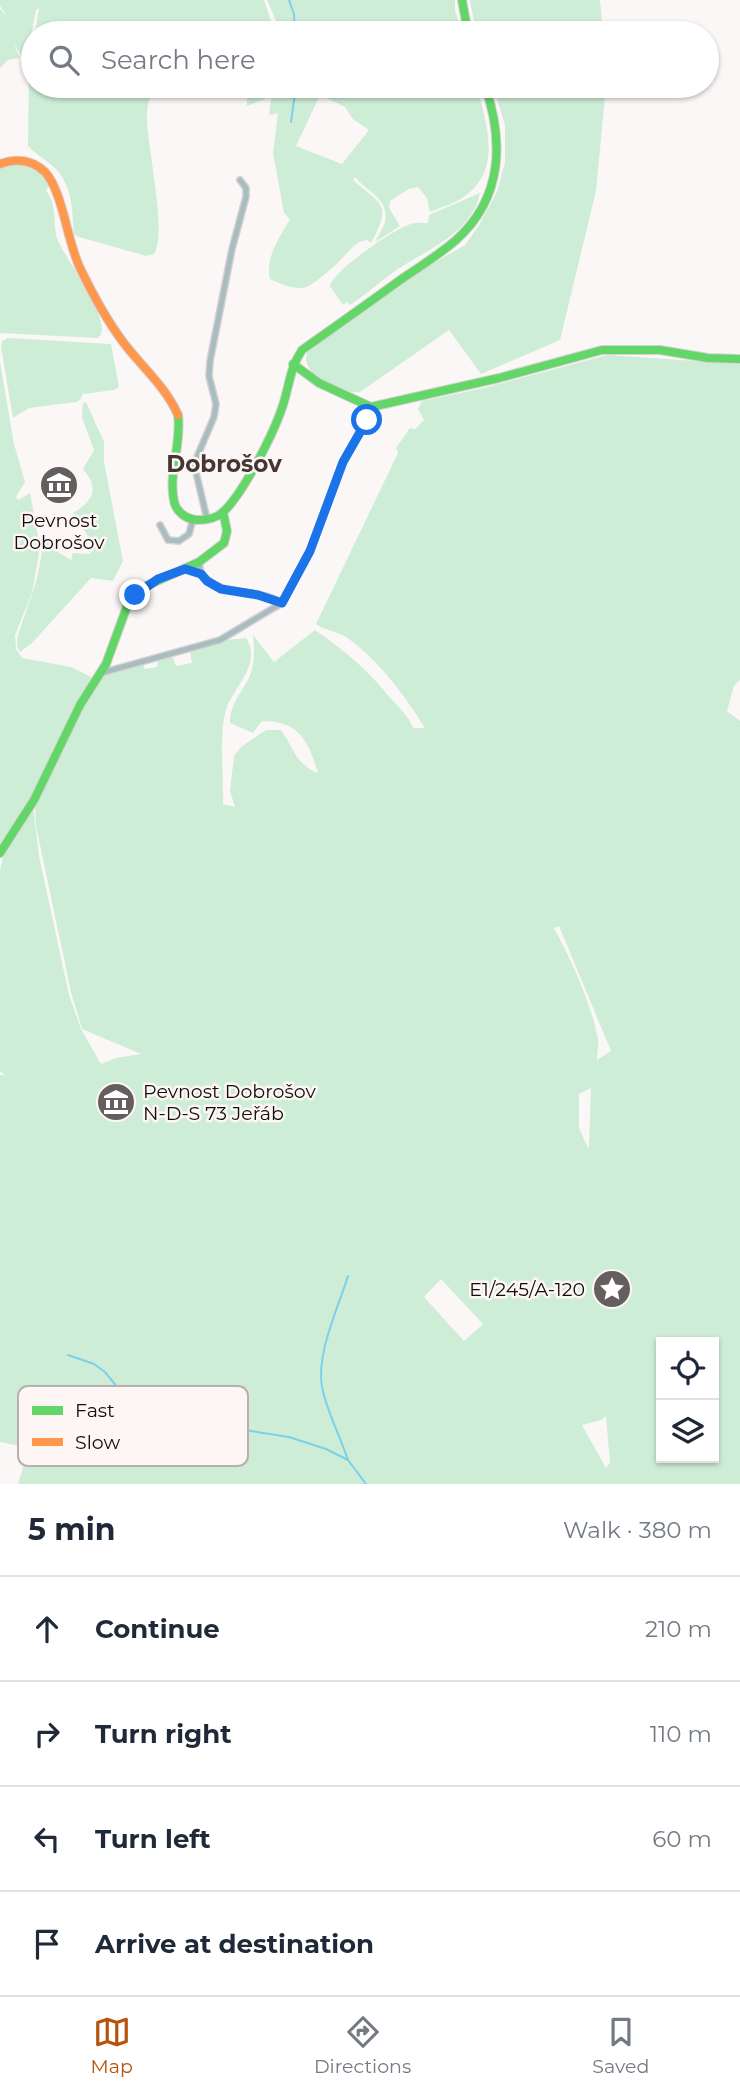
<!DOCTYPE html>
<meta charset="utf-8">
<style>
:root{--surface:#fff;--page:#f6f6f7;--text:#1f2937;--muted:#747a83;--line:#e0e1e3;--accent:#b45309}
body{margin:0;font-family:Montserrat,sans-serif;background:var(--page);color:var(--text)}
.controls{position:absolute;right:21px;bottom:21px;display:grid;overflow:hidden;border-radius:0px;box-shadow:0 2px 5px #0004}
.controls button{width:63px;height:63px;display:grid;place-items:center;padding:0;border:0;border-bottom:2px solid var(--line);background:var(--surface);color:var(--text);font:35px sans-serif}
.stop{position:absolute;width:21px;height:21px;margin:-16px;border:5px solid #1a73e8;border-radius:50%;background:#fff}
.stop.end{background:#1a73e8;border-color:#fff;box-shadow:0 2px 7px #0008}
.list{margin:0;padding:0;list-style:none}
h2{display:flex;justify-content:space-between;align-items:center;height:91px;margin:0;padding:0 28px;font-size:30px}
h2 small{font-size:23px;font-weight:400;color:var(--muted)}
.list li{display:grid;grid-template-columns:46px 1fr auto;gap:21px;align-items:center;box-sizing:border-box;height:105px;padding:0 28px;border-top:2px solid var(--line)}
.list b{display:block;font-size:26px;white-space:nowrap}
.list em{font-size:23px;font-style:normal;color:var(--muted)}
.icon{flex:none;width:38px;height:38px;fill:none;stroke:currentColor;stroke-width:2;stroke-linecap:round;stroke-linejoin:round}
.map{position:relative;flex:none;width:740px;height:1484px;overflow:hidden}
.search{position:absolute;background:var(--surface);box-shadow:0 2px 5px #0004;left:21px;right:21px;top:21px;height:77px;display:flex;align-items:center;gap:18px;box-sizing:border-box;padding:0 24px;border-radius:38px;color:var(--muted);font-size:26px}
.sheet{height:511px;background:var(--surface)}
nav{display:flex;justify-content:space-around;align-items:center;box-sizing:border-box;height:98px;border-top:2px solid var(--line);background:var(--surface);font-size:19px;color:var(--muted)}
nav a{display:grid;justify-items:center;gap:4px}
nav .on{color:var(--accent)}
.map>svg:first-child{display:block}
</style>
<div class="map">
<svg width="740" height="1484" viewBox="0 0 740 1484">
<rect width="100%" height="100%" fill="#fbf7f6"/>
<g fill="#ceedd7" fill-rule="evenodd">
<polygon points="0,0 264,0 275,33 35,33 39,8 36,10 26,63 14,44 20,58 8,60 0,68 0,9 7,16 0,6"/>
<polygon points="267,0 455,0 455,10 462,33 279,33 279,28"/>
<polygon points="470,0 600,0 603,33 476,33"/>
<path d="M 33,42 L 33,86 L 153,86 C 151,96 146,107 147,118 C 147,147 168,235 154,254 L 146,256 L 79,237 L 74,234 C 72,209 73,186 54,167 C 46,160 36,154 28,146 L 29,67 Z"/>
<polygon points="230,86 267,86 265,99 247,106 247,95 233,97"/>
<path d="M 273,86 L 477,86 C 486,124 503,169 465,196 C 455,204 441,207 430,212 L 427,198 L 418,187 L 409,189 L 390,201 L 389,208 L 400,226 L 375,242 C 378,235 383,229 385,222 C 390,199 366,191 355,177 L 353,180 C 383,206 392,204 371,243 L 367,240 C 357,241 352,248 345,255 C 339,263 311,288 302,288 C 292,289 279,283 270,279 C 265,258 279,237 290,220 L 284,213 L 273,153 L 278,113 L 269,115 ZM 320,95 L 345,107 L 353,119 L 369,130 L 342,164 L 296,146 Z"/>
<path d="M 493,86 L 606,86 L 596,191 L 560,340 L 481,374 L 449,330 L 360,392 C 340,395 292,371 310,347 L 423,269 L 465,245 L 479,225 L 497,192 L 505,162 L 505,125 Z"/>
<path d="M 12,164 C 29,163 41,171 49,186 L 46,191 C 59,206 51,226 59,243 C 69,263 108,315 101,335 L 97,338 L 0,333 L 0,169 Z"/>
<path d="M 480,193 C 472,233 428,249 398,269 C 382,280 367,294 350,305 L 347,302 L 343,305 L 330,286 C 334,270 395,228 411,224 C 417,222 422,223 428,223 L 429,215 Z"/>
<polygon points="8,338 111,344 119,387 114,390 83,394 80,400 76,402 29,408 13,418 1,347 2,341"/>
<path d="M 607,355 L 740,364 L 740,680 L 734,686 L 727,711 L 740,721 L 740,1484 L 18,1484 L 29,1448 L 0,1442 L 0,1075 L 5,1075 L 0,1071 L 0,871 L 3,857 L 33,805 L 39,856 L 69,995 L 81,1029 L 101,1064 L 116,1058 L 141,1054 L 82,1029 L 71,992 L 36,826 L 35,810 L 38,798 L 82,706 L 104,674 L 143,663 L 145,669 L 157,667 L 158,659 L 172,656 L 176,666 L 192,663 L 190,652 L 225,640 L 246,638 C 262,663 236,684 227,707 C 218,733 224,776 223,804 L 235,807 L 230,791 L 234,756 L 241,747 L 266,730 L 281,730 C 294,748 295,764 318,773 C 308,741 300,721 262,721 L 253,733 L 230,723 C 230,702 244,691 251,673 C 255,659 254,647 253,635 L 274,662 L 315,630 C 341,648 366,668 386,693 C 395,704 408,714 413,728 L 425,728 C 405,696 379,660 346,637 C 337,631 325,631 316,624 L 398,453 L 396,448 L 410,428 L 415,429 L 424,420 L 418,409 L 422,401 L 484,388 ZM 559,926 L 611,1051 L 597,1060 C 597,1053 599,1045 598,1038 C 590,1001 572,961 554,928 ZM 591,1088 L 589,1148 L 588,1148 L 579,1128 L 579,1094 ZM 441,1279 L 483,1324 L 464,1341 L 424,1297 ZM 661,1342 L 714,1342 L 714,1458 L 661,1458 ZM 606,1416 L 610,1463 L 606,1468 L 582,1425 L 601,1420 Z"/>
<polygon points="0,362 14,444 25,482 16,497 18,500 30,493 40,547 32,593 15,635 16,649 22,658 71,667 93,678 40,783 0,848"/>
<path d="M 86,402 L 104,442 L 104,462 L 123,561 L 113,581 L 91,578 L 32,643 L 20,652 L 17,646 L 17,639 C 27,604 43,575 42,537 L 50,537 L 59,553 L 71,560 L 73,553 L 89,554 L 94,550 C 90,534 79,527 73,513 C 93,501 100,489 83,469 L 94,450 L 82,418 L 83,403 Z"/>
</g>
<g fill="none" stroke-linecap="round" stroke-linejoin="round">
<g stroke="#7cd0ea" stroke-width="2">
<polyline points="289,0 294,14 295,33"/>
<polyline points="291,122 296,86"/>
<polyline points="68,1355 94,1364 105,1372 118,1388 150,1409 180,1420 289,1437 326,1449 348,1460 366,1484"/>
<path d="M 348,1460 C 340,1436 327,1412 322,1387 C 316,1354 338,1308 348,1276"/>
</g>
<defs>
<g id="street">
<polyline points="207,519 194,464 214,417 216,404 209,376 210,361 232,249 246,197 246,188 240,180"/>
<polyline points="160,525 168,540 179,541 189,534 193,519"/>
<path d="M 199,562 L 201,574 C 225,600 255,586 282,603"/>
<polyline points="101,673 220,640 282,603 310,551 343,462 367,420 371,407"/>
</g>
<g id="fast">
<polyline points="462,0 468,33"/>
<polyline points="293,364 319,383 371,407 499,378 602,350 660,350 708,358 740,359"/>
<path d="M 178,415 C 182,443 168,473 174,501 C 176,512 186,519 197,520 C 206,520 216,518 222,513 C 242,496 272,436 281,411 C 289,390 289,369 302,350 C 336,326 370,302 403,278 C 421,266 440,254 456,240 C 503,198 504,141 485,86"/>
<polyline points="0,853 34,800 80,705 106,664 129,601 144,587 199,562 224,543 227,531 223,512"/>
</g>
<path id="slow" d="M 0,164 C 16,158 32,160 45,172 C 63,192 67,241 80,268 C 92,293 106,319 123,342 C 141,366 166,387 178,415"/>
</defs>
<use href="#street" stroke="#d5d2d1" stroke-width="8"/>
<use href="#fast" stroke="#d5d2d1" stroke-width="10"/>
<use href="#slow" stroke="#d5d2d1" stroke-width="10"/>
<use href="#street" stroke="#a9bcbf" stroke-width="5"/>
<use href="#fast" stroke="#63d668" stroke-width="8"/>
<use href="#slow" stroke="#ff974d" stroke-width="8"/>
</g>
<g fill="none" stroke-linecap="round" stroke-linejoin="round">
<polyline stroke="#1a73e8" stroke-width="9" points="135,595 158,579 185,569 201,574 207,581 221,589 258,595 282,603 310,551 343,462 367,420"/>
</g>
<defs>
<symbol id="museum-disc" viewBox="-11 -11 22 22"><circle r="9.5" fill="#645f5e" stroke="#fdf6f4"/><path d="M0-6L6-3V-2H-6V-3ZM-5-1h2V3h-2ZM-1-1h2V3h-2ZM3-1h2V3H3ZM-6 4H6V6H-6Z" fill="#fff"/></symbol>
<symbol id="sight-disc" viewBox="-11 -11 22 22"><circle r="9.5" fill="#645f5e" stroke="#fdf6f4"/><path d="M0-6L1.8-2.2L6-1.7L2.9 1.2L3.7 5.4L0 3.3L-3.7 5.4L-2.9 1.2L-6-1.7L-1.8-2.2Z" fill="#fff"/></symbol>
</defs>
<g fill-rule="evenodd">
<use href="#museum-disc" x="37" y="463" width="44" height="44"/>
<use href="#museum-disc" x="94" y="1080" width="44" height="44"/>
<use href="#sight-disc" x="590" y="1267" width="44" height="44"/>
</g>
<g text-anchor="middle" dominant-baseline="central" stroke-width="5" stroke-linejoin="round" paint-order="stroke">
<g font-size="19" fill="#130d0c" stroke="#fdf6f4">
<text x="59" y="520">Pevnost<tspan x="59" dy="22">Dobrošov</tspan></text>
<text x="143" y="1091" text-anchor="start">Pevnost Dobrošov<tspan x="143" dy="22">N-D-S 73 Jeřáb</tspan></text>
<text x="585" y="1289" text-anchor="end">E1/245/A-120</text>
</g>
<g font-size="23" font-weight="bold" fill="#443733" stroke="#fdf6f4">
<text x="224" y="464">Dobrošov</text>
</g>
</g>
<rect x="18" y="1386" width="230" height="80" rx="10" fill="#fdf6f4" stroke="#b7b0ae" stroke-width="2"/>
<rect x="32" y="1406" width="31" height="9" fill="#63d668"/>
<rect x="32" y="1438" width="31" height="8" fill="#ff974d"/>
<g font-size="19" fill="#130d0c">
<text x="75" y="1417">Fast</text>
<text x="75" y="1449">Slow</text>
</g>
</svg>
<div class="controls">
<button><svg class="icon" aria-label="locate" viewBox="0 0 24 24"><circle cx="12" cy="12" r="6"/><path d="M12 2v4M12 18v4M2 12h4M18 12h4"/></svg></button>
<button><svg class="icon" aria-label="layers" viewBox="0 0 24 24"><path d="M12 4l9 5-9 5-9-5zM3 14l9 5 9-5"/></svg></button>
</div>
<div class="stop" style="left:367px;top:420px"></div>
<div class="stop end" style="left:135px;top:595px"></div>
<div class="search"><svg class="icon" aria-label="search" viewBox="0 0 24 24"><circle cx="10" cy="10" r="6"/><path d="M15 15l6 6"/></svg>Search here</div>
</div>
<section class="sheet">
<h2>5 min<small>Walk · 380 m</small></h2>
<ul class="list">
<li><svg class="icon" aria-label="ahead" viewBox="0 0 24 24"><path d="M12 20V5M6 11l6-6 6 6"/></svg><div><b>Continue</b></div><em>210 m</em></li>
<li><svg class="icon" aria-label="right" viewBox="0 0 24 24"><path d="M7 20v-9h11M14 6l5 5-5 5"/></svg><div><b>Turn right</b></div><em>110 m</em></li>
<li><svg class="icon" aria-label="left" viewBox="0 0 24 24"><path d="M17 20v-9H6M10 6l-5 5 5 5"/></svg><div><b>Turn left</b></div><em>60 m</em></li>
<li><svg class="icon" aria-label="arrive" viewBox="0 0 24 24"><path d="M6 21V4h12l-3 4 3 4H6"/></svg><div><b>Arrive at destination</b></div></li>
</ul>
</section>
<nav>
<a class="on"><svg class="icon" aria-label="map" viewBox="0 0 24 24"><path d="M3 6l6-2 6 2 6-2v14l-6 2-6-2-6 2zM9 4v14M15 6v14"/></svg>Map</a>
<a><svg class="icon" aria-label="directions" viewBox="0 0 24 24"><path d="M12 3l9 9-9 9-9-9zM9 14v-3h6M13 9l2 2-2 2"/></svg>Directions</a>
<a><svg class="icon" aria-label="saved" viewBox="0 0 24 24"><path d="M7 4h10v16l-5-4-5 4z"/></svg>Saved</a>
</nav>
